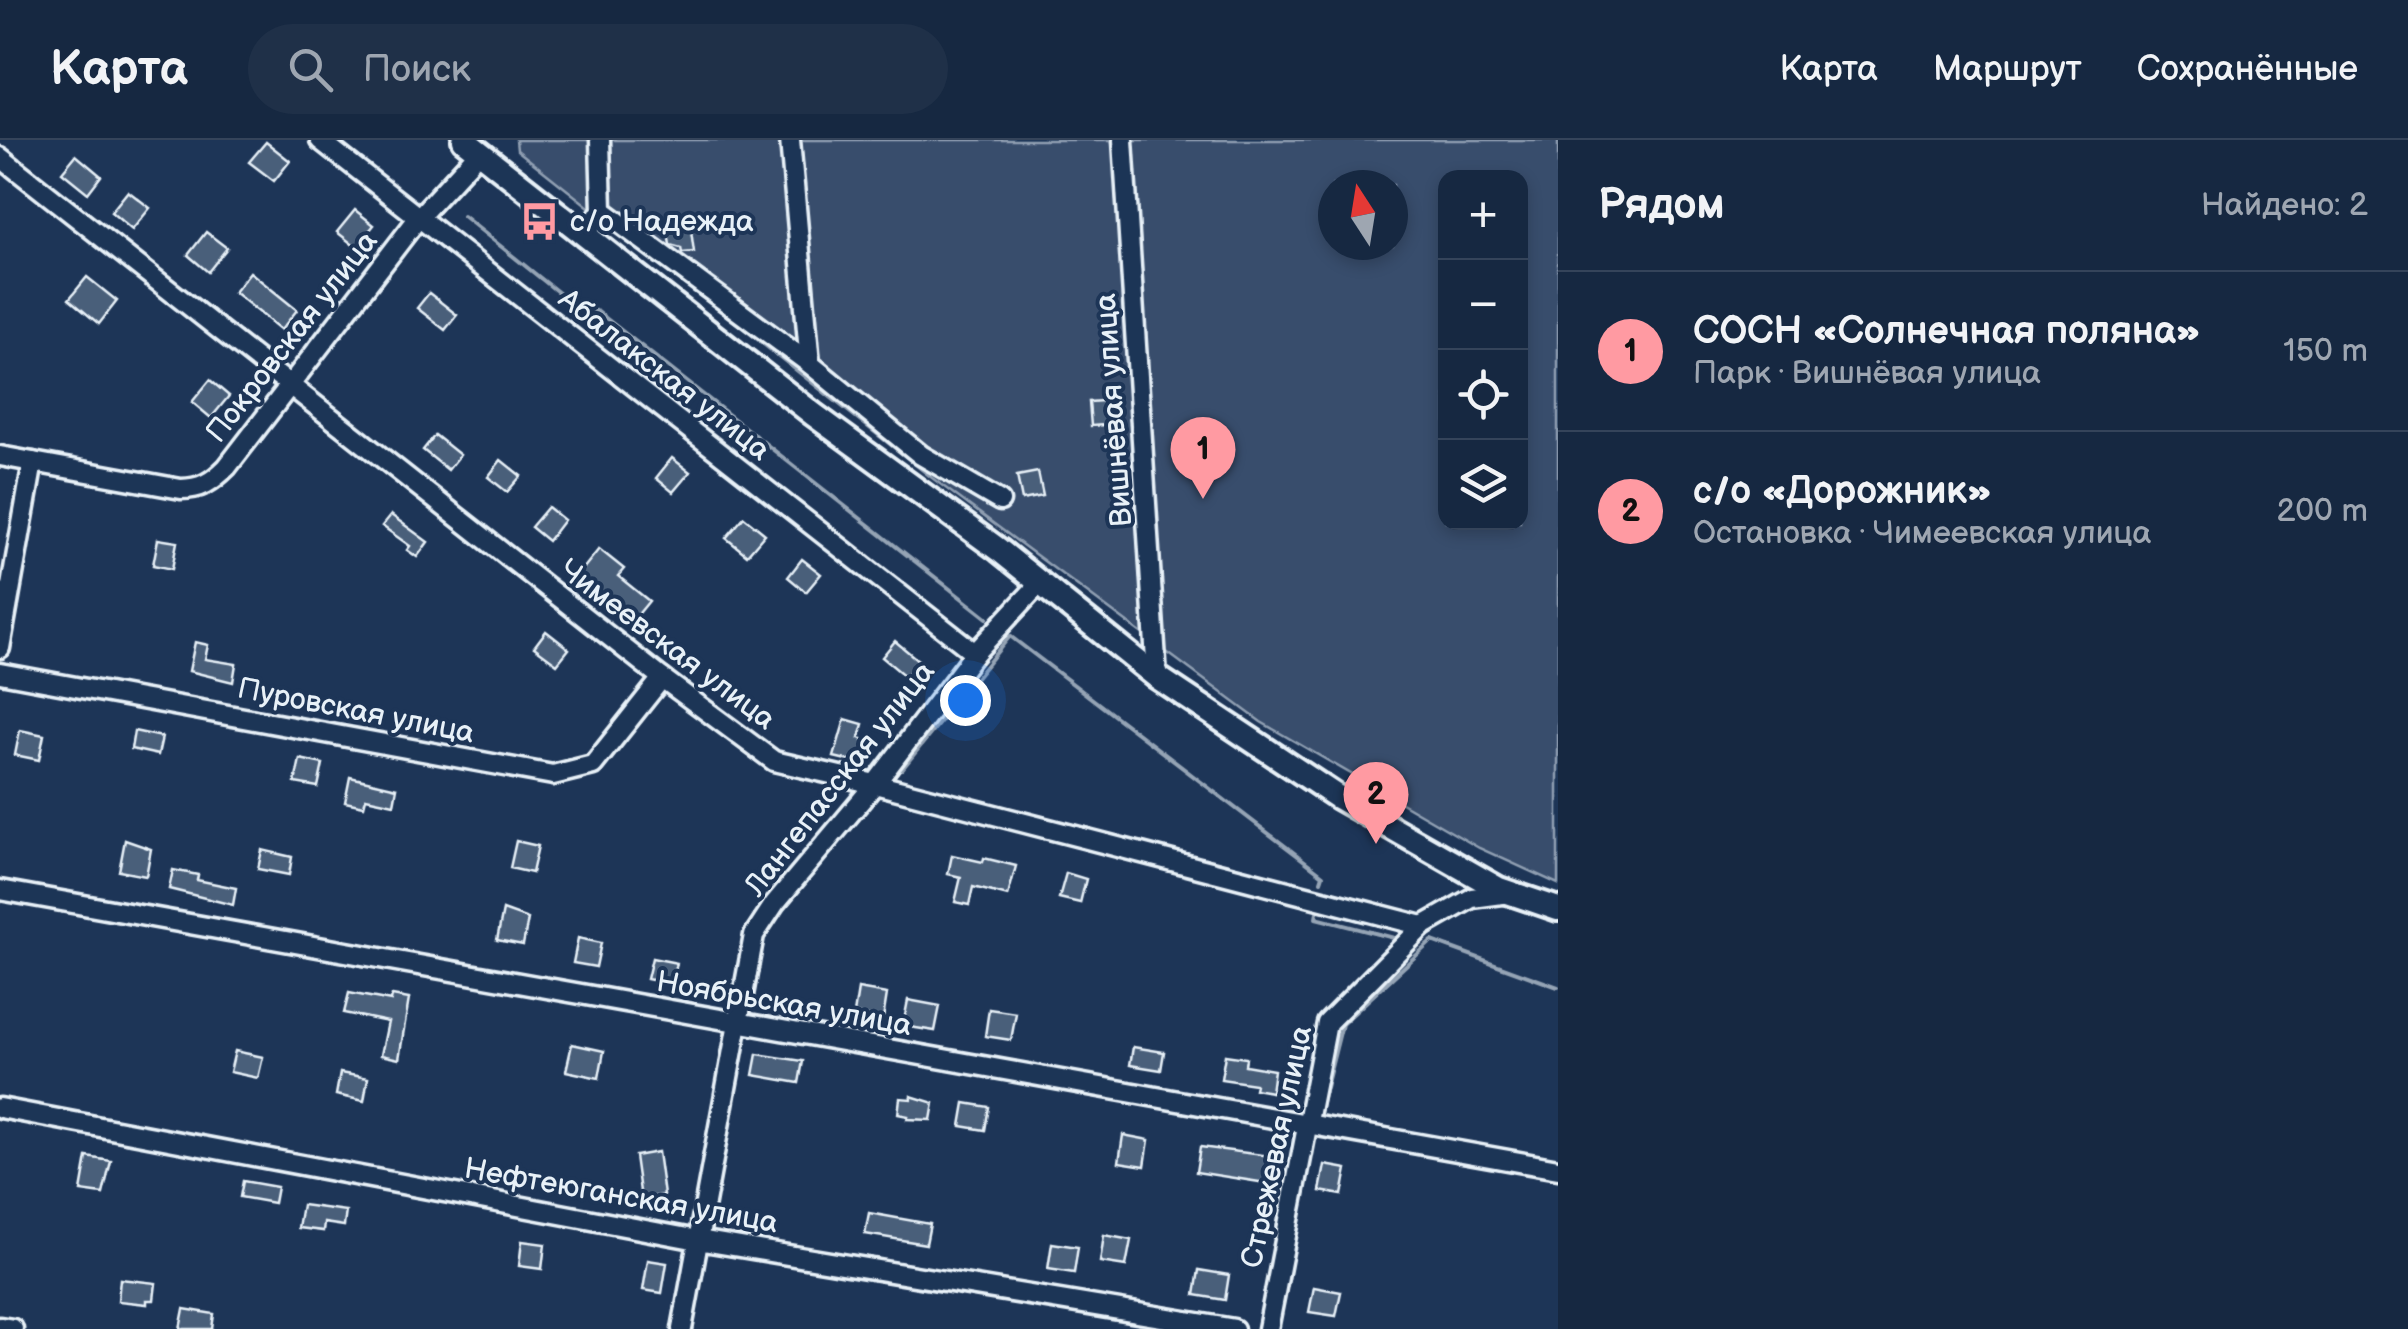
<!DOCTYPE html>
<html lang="ru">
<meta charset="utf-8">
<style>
:root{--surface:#162841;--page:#1f3048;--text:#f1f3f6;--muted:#9ea6b1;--line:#35445a;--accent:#ff9aa2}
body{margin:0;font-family:"Balsamiq Sans",sans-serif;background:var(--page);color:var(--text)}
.controls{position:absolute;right:30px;top:30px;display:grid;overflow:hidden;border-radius:20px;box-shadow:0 5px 15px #0003}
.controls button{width:90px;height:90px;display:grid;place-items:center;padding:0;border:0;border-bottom:2px solid var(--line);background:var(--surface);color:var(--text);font:50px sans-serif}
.compass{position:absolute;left:1318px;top:30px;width:90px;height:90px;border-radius:50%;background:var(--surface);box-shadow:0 5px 15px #0003;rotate:348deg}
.you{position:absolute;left:965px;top:560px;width:35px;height:35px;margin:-25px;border:8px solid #fff;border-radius:50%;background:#1a73e8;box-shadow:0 0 0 15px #1a73e833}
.badge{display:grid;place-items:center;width:65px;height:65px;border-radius:50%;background:var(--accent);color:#111;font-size:32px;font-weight:700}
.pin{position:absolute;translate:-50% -82px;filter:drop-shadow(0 2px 5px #0008)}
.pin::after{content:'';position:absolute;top:52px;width:35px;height:30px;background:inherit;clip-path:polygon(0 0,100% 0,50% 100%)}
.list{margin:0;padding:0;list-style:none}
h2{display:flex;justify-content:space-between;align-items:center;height:130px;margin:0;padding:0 40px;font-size:42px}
h2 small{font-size:32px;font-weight:400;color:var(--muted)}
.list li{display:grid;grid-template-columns:65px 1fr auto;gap:30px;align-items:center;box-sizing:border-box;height:160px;padding:0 40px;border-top:2px solid var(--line)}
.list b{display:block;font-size:38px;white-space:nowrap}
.list p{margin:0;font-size:32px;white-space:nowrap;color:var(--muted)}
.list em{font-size:32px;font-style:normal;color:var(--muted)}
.icon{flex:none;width:55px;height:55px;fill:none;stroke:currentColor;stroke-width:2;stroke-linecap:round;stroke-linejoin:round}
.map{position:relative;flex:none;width:1558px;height:1189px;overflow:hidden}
header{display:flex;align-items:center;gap:60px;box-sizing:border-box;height:140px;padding:0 50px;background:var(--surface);border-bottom:2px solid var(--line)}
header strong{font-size:48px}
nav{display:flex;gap:55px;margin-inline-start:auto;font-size:35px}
.search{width:700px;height:90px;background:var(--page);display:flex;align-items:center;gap:25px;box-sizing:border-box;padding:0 35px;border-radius:55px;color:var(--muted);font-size:38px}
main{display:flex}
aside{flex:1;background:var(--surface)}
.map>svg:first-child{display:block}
</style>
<header>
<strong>Карта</strong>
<div class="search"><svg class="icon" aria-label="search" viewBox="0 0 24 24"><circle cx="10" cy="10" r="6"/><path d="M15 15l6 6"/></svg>Поиск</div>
<nav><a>Карта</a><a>Маршрут</a><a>Сохранённые</a></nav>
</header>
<main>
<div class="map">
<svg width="1558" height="1189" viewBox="0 0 1558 1189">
<rect width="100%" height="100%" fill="#1d3557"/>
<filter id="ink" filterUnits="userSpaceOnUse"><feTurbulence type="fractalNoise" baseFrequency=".01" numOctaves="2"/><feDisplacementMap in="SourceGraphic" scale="20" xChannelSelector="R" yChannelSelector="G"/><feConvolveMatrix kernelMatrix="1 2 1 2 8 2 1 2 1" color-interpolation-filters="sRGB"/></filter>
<g filter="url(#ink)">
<path fill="#374d6c" stroke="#909fb2" stroke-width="2.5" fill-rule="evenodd" d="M 516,0 L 1558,0 L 1558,744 L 1479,708 L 1261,582 L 928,335 L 517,10 ZM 1446,38 L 1520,38 L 1520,382 L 1446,382 ZM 1333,45 L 1393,45 L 1393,105 L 1333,105 Z"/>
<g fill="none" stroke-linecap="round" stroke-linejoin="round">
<g stroke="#95a4b5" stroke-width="4">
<polyline points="463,76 559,153 598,172 987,478"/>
<polyline points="902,629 1010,496 1323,735 1321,741"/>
<polyline points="1318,767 1316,778 1398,799"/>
<polyline points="1320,971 1342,884 1432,801 1558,847"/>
</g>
</g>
<g fill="#495e7a" stroke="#e8f1f8" stroke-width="2.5">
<polygon points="266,2 290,21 274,41 249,22"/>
<polygon points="76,15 101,36 88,53 62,32"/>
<polygon points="128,51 150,68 132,90 111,72"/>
<polygon points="355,70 374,85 356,107 337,92"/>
<polygon points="690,83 694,112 682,113 681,108 670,105 667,86"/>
<polygon points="206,92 227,108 208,132 188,115"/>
<polygon points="250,132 297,170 281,190 234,152"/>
<polygon points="87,137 117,161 99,184 69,159"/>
<polygon points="429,153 457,175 445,190 417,168"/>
<polygon points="210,240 229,256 211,278 192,262"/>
<polygon points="1117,260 1119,284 1091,286 1089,262"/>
<polygon points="435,295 460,315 448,330 423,310"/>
<polygon points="672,318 690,332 673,352 656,338"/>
<polygon points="501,320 521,336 507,352 488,337"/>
<polygon points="1038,332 1043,356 1022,360 1017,336"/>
<polygon points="548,367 564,380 548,401 531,387"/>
<polygon points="391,375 428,402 417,417 407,410 410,406 382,386"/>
<polygon points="744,377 765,394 747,415 726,398"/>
<polygon points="158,399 177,402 172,429 153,425"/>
<polygon points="599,409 624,429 618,436 649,461 635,478 604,453 600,459 575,439"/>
<polygon points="802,419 821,434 806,452 788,437"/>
<polygon points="546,491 569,509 557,524 534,507"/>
<polygon points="895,501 919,521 906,537 882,517"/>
<polygon points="195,502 208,505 205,519 236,524 233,542 189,531"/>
<polygon points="845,579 863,584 859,598 874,604 859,623 834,617"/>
<polygon points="20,590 44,595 39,620 15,615"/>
<polygon points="134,591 162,597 158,615 131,609"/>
<polygon points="300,619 323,624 318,647 295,643"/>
<polygon points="350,637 397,648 394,664 366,658 364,666 345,662"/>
<polygon points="125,700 151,709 146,736 119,731"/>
<polygon points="516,701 538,706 532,733 510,728"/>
<polygon points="262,710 292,717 289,735 258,729"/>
<polygon points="952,715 983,722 984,718 1016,726 1008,756 973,747 969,765 955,762 961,737 948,734"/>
<polygon points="173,730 198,735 197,740 236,748 233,765 169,749"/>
<polygon points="1066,733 1086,739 1080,763 1059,758"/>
<polygon points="503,770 528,779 523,805 497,800"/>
<polygon points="578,798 601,803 596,827 573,823"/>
<polygon points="652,818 677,823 672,844 647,839"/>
<polygon points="858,849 887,854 883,879 854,874"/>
<polygon points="349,853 391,861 392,856 409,859 399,919 381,915 388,882 344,873"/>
<polygon points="908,860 940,866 935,891 903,886"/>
<polygon points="989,869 1016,873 1011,900 985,896"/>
<polygon points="572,904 604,911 599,938 566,931"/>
<polygon points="1133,907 1164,912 1161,930 1130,925"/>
<polygon points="235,911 263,917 258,938 230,932"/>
<polygon points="757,914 803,921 799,943 753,935"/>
<polygon points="1225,915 1246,918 1245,925 1274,930 1271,952 1254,949 1255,944 1221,939"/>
<polygon points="340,933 368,938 364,961 336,955"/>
<polygon points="911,956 934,963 931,980 907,979 908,976 898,974 900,958 911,959"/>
<polygon points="965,963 989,967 985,990 961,986"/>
<polygon points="1123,995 1149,1000 1145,1026 1119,1022"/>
<polygon points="1200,1007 1271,1016 1266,1043 1196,1032"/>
<polygon points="658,1012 664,1055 641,1059 635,1016"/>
<polygon points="87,1017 111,1021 103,1054 81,1051"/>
<polygon points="1325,1025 1347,1029 1342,1055 1320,1051"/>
<polygon points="243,1041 277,1047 274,1063 240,1057"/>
<polygon points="302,1065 346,1071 344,1086 324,1083 323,1091 298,1088"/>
<polygon points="869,1073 930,1084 926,1104 865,1094"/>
<polygon points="1104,1095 1131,1100 1126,1126 1100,1122"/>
<polygon points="522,1101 545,1104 542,1129 519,1126"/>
<polygon points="1052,1103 1078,1107 1074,1133 1048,1129"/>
<polygon points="648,1120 667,1123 662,1153 643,1150"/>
<polygon points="1199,1130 1229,1135 1225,1160 1195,1155"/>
<polygon points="120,1139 156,1143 154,1160 147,1160 147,1164 118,1161"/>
<polygon points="1314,1147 1341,1152 1336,1176 1309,1172"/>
<polygon points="184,1169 214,1174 212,1189 180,1189"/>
</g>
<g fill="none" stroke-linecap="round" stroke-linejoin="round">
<defs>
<g id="minor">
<polyline points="320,0 975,513"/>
<polyline points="790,0 810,224 921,315 1000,361"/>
<polyline points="1123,0 1157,537"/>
<polyline points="0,17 662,538 774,621 875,644 1423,786"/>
<polyline points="602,70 810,224"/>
<polyline points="586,94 602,70 600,0"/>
<path d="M 0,316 L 181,349 C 201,349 212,342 227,327 L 419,77 L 479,12"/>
<polyline points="0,508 33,322"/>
<polyline points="0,533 553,635 593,625 662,538"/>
<polyline points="0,750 1558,1029"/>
<polyline points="0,968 698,1100 1234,1189"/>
<polyline points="0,1187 13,1189"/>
<polyline points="682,1189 754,795 775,763 875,644 975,513 1039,444"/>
<polyline points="1268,1189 1327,883 1423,786 1472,758 1510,753"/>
</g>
<polyline id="tertiary" points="464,0 813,274 999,410 1157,537 1339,658 1499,749 1558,769"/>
</defs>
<use href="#minor" stroke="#e8f1f8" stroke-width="25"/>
<use href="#tertiary" stroke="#e8f1f8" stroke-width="30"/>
<use href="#minor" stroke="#1d3557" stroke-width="18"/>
<use href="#tertiary" stroke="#1d3557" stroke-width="22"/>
</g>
</g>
<defs>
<symbol id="bus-bare" viewBox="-9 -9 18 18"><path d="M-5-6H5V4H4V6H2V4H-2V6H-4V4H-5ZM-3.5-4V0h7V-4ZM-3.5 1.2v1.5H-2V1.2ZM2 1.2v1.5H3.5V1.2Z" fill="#ff9aa2" stroke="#1d3557" stroke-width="2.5" paint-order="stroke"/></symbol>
</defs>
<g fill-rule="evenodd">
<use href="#bus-bare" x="512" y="54" width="55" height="55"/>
</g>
<g text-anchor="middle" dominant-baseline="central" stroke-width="8" stroke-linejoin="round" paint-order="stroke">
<g font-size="30" fill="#e8f1f8" stroke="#1d3557" text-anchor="start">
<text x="570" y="82">с/о Надежда</text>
</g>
<g font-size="30" fill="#e8f1f8" stroke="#1d3557">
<text transform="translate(292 197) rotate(-52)">Покровская улица</text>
<text transform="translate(664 235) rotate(38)">Абалакская улица</text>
<text transform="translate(1114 270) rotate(-94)">Вишнёвая улица</text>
<text transform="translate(667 505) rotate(37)">Чимеевская улица</text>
<text transform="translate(356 571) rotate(11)">Пуровская улица</text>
<text transform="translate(840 639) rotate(-52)">Лангепасская улица</text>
<text transform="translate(784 864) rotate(10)">Ноябрьская улица</text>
<text transform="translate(1277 1007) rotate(-78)">Стрежевая улица</text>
<text transform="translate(621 1056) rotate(10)">Нефтеюганская улица</text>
</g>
</g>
</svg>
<div class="controls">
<button>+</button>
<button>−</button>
<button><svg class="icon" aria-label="locate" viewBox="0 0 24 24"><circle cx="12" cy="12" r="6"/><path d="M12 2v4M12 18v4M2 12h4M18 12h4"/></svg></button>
<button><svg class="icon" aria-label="layers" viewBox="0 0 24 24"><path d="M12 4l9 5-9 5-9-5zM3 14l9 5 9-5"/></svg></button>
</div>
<svg class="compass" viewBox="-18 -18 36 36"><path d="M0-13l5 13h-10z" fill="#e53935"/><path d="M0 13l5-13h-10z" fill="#9ea6b1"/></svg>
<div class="you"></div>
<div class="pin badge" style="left:1203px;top:359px">1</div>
<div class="pin badge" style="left:1376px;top:704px">2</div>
</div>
<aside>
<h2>Рядом<small>Найдено: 2</small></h2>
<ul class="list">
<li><span class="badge">1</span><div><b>СОСН «Солнечная поляна»</b><p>Парк · Вишнёвая улица</p></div><em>150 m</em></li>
<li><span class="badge">2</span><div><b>с/о «Дорожник»</b><p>Остановка · Чимеевская улица</p></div><em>200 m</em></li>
</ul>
</aside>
</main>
